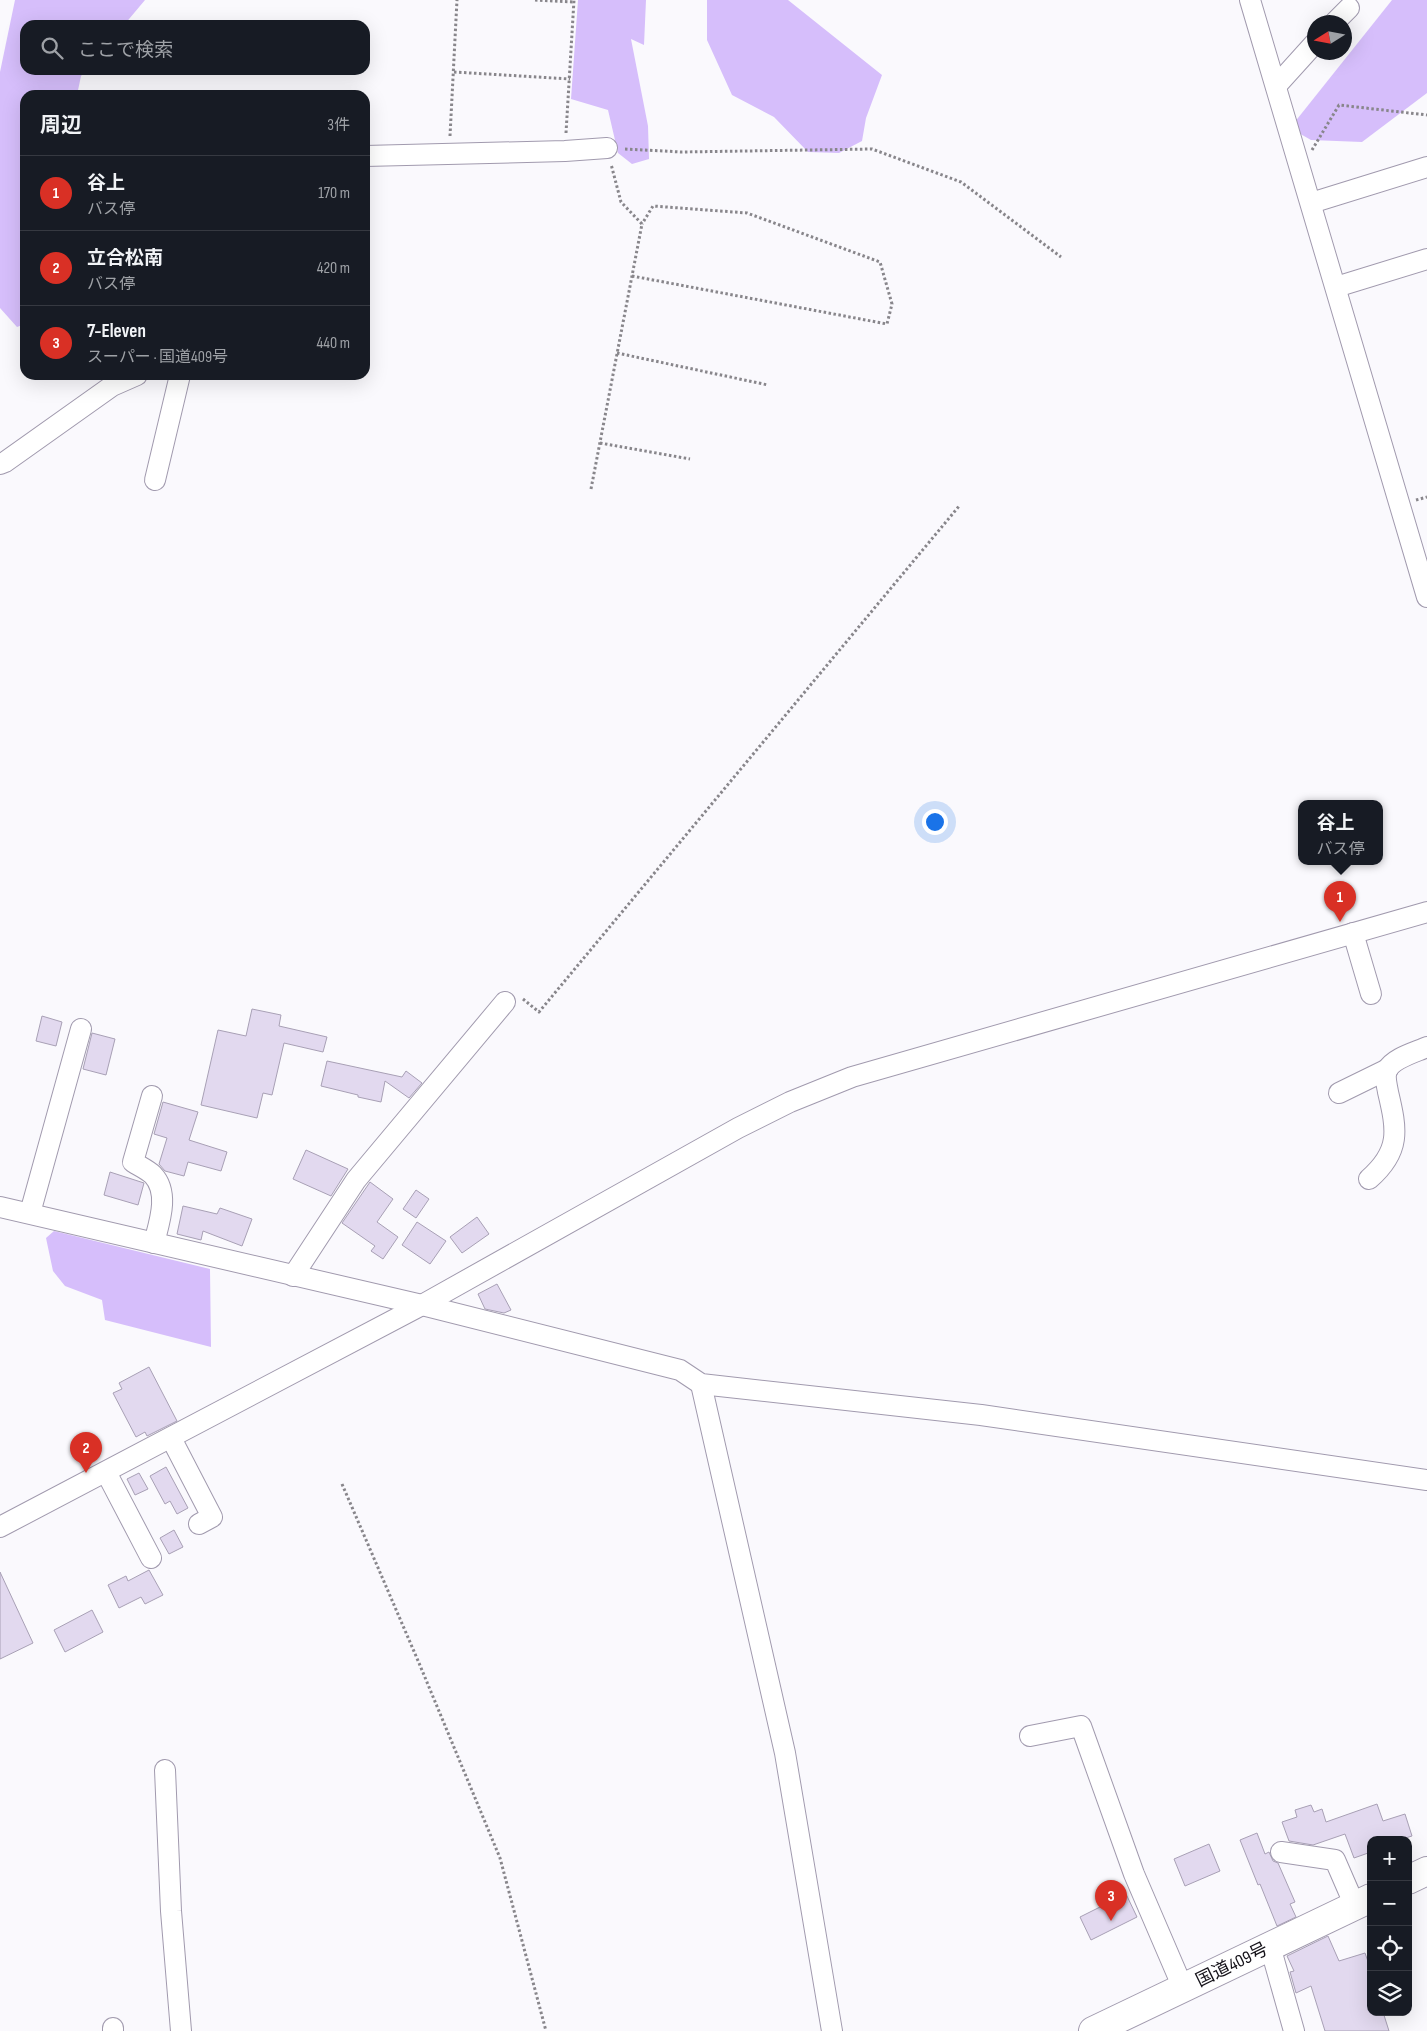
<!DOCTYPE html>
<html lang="ja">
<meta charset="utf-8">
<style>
:root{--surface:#171b24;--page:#242831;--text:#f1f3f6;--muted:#9ea1a6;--line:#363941;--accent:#d93025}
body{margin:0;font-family:"Sofia Sans Condensed","Noto Sans JP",sans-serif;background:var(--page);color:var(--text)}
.controls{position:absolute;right:15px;bottom:15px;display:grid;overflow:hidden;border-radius:10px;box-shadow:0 5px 20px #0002}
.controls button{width:45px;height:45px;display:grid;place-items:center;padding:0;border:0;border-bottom:1px solid var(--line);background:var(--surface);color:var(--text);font:25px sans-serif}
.compass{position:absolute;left:1307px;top:15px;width:45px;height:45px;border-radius:50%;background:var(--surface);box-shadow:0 5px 20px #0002;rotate:259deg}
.you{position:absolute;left:934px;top:821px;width:18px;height:18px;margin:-12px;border:4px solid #fff;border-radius:50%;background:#1a73e8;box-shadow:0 0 0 8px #1a73e833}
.badge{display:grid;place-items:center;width:32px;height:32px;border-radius:50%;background:var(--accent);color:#fff;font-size:16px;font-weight:700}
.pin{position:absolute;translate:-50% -41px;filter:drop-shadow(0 1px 2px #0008)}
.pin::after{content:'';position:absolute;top:26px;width:18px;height:15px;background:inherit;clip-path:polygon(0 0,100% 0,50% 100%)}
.popup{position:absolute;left:1298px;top:800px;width:85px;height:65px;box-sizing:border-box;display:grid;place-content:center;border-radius:10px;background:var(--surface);filter:drop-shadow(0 1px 4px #0005);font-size:16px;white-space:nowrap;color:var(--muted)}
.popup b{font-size:19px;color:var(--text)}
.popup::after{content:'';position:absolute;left:50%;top:100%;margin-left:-10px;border:10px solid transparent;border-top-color:var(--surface)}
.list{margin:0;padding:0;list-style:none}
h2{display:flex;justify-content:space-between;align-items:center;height:65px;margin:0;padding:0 20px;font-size:21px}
h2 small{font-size:16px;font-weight:400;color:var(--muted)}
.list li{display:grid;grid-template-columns:32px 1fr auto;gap:15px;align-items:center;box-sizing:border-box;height:75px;padding:0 20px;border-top:1px solid var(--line)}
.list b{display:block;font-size:19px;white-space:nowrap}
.list p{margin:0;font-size:16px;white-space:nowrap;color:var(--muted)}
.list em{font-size:16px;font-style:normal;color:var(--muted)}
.icon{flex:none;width:28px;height:28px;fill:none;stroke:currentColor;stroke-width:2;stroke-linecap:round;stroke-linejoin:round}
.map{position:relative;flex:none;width:1427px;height:2031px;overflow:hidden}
.search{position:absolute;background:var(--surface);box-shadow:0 5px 20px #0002;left:20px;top:20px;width:350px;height:55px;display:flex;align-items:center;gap:12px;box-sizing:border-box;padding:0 18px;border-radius:15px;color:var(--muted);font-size:19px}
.panel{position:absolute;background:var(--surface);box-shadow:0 5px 20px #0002;left:20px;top:90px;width:350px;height:290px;border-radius:15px}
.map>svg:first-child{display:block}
</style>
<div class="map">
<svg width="1427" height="2031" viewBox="0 0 1427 2031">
<rect width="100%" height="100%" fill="#faf9fd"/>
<g fill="#d6befb">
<polygon points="15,0 145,0 124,25 25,25 25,70 86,70 81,76 77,95 25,95 25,324 17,327 0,308 0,72"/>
<polygon points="578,0 646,0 644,45 631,39 648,126 649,159 632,164 618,153 608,110 571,99"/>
<polygon points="707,0 788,0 882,75 866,118 862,141 839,153 808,152 774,117 732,95 707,40"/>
<polygon points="1392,0 1427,0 1427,93 1362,142 1311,140 1290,128"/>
<polygon points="54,1231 210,1269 211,1347 105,1320 102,1300 65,1286 53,1271 46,1238"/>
</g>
<g fill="#e2d9ef" stroke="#a8a0b5">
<polygon points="252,1009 281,1015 279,1026 327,1037 323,1052 284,1043 272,1095 263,1093 257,1118 201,1105 218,1030 246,1036"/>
<polygon points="42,1016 62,1022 56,1046 36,1041"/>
<polygon points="92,1033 115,1039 106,1075 83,1069"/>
<polygon points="327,1061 402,1077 406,1071 422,1083 409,1098 385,1081 381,1102 358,1097 358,1095 321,1086"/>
<polygon points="163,1102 198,1112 189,1140 227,1152 221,1171 188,1162 184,1176 165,1171 159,1164 167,1138 154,1134"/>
<polygon points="306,1150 348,1169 331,1196 293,1179"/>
<polygon points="110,1172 144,1183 138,1205 104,1195"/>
<polygon points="370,1182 393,1199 377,1222 398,1237 383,1259 371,1251 375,1246 342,1223"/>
<polygon points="416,1190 429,1199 416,1218 403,1209"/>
<polygon points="183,1206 217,1214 220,1208 252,1219 242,1246 203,1231 201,1240 177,1234"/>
<polygon points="477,1217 489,1234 462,1253 450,1237"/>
<polygon points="417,1222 446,1241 430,1264 402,1245"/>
<polygon points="497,1284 511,1310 504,1313 485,1309 478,1294"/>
<polygon points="149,1367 177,1421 147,1436 145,1432 136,1437 113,1393 122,1389 119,1383"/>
<polygon points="166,1467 188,1508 177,1514 170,1501 165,1504 150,1476"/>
<polygon points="139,1473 148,1489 135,1495 127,1479"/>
<polygon points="174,1530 183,1547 169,1554 160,1538"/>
<polygon points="149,1570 163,1595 145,1604 141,1597 119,1608 108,1585 126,1576 128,1581"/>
<polygon points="0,1572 33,1643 0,1659"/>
<polygon points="92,1610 103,1632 65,1652 54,1630"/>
<polygon points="1377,1804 1383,1821 1405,1814 1412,1836 1399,1840 1371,1840 1371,1852 1354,1858 1345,1834 1313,1845 1289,1841 1282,1822 1297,1817 1295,1810 1311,1805 1314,1812 1322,1809 1326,1822"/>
<polygon points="1257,1833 1265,1854 1269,1852 1273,1861 1278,1863 1295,1902 1290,1904 1296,1917 1277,1926 1260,1884 1258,1885 1240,1840"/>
<polygon points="1209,1844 1220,1871 1185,1886 1174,1859"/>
<polygon points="1126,1894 1137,1917 1091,1940 1080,1917"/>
<polygon points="1328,1936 1339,1961 1365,1953 1371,1970 1371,2012 1383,2012 1389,2031 1325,2031 1311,1986 1296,1993 1290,1972 1294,1971 1287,1956"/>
</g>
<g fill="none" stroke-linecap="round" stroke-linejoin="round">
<defs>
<g id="minor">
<polyline points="1250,0 1427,597"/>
<polyline points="1335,22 1349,8"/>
<polyline points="1276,86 1314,44"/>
<polyline points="365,156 565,151 607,148"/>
<polyline points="1311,203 1427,167"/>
<polyline points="1336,287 1427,259"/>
<polyline points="0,464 5,462 112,386 137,375"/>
<polyline points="155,480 180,375"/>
<polyline points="1353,933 1371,994"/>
<polyline points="1339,1093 1388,1069"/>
<path d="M 152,1096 L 133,1162 C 139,1166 148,1170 153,1175 C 170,1193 159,1223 154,1243"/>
<path d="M 1369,1179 C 1401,1151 1397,1130 1388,1092 C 1387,1085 1384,1077 1387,1070 C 1393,1058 1416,1052 1427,1047"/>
<polyline points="0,1207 422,1305 680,1370 701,1384 981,1415 1427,1480"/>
<polyline points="30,1213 81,1029"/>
<polyline points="293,1276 356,1180 505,1002"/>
<polyline points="701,1384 785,1753 832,2031"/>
<polyline points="171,1438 212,1517 199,1524"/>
<polyline points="106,1472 151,1558"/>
<polyline points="0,1527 422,1305 738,1128 790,1102 852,1077 1427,912"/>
<polyline points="1030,1736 1081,1726 1134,1874 1183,1988"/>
<polyline points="165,1770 171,1911 181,2031"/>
<polyline points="1281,1852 1335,1860 1355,1906"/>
<polyline points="1270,1946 1294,2031"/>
<polyline points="113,2028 113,2031"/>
</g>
<g id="highway">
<polyline points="1408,1880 1427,1871"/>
<polyline points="1093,2031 1371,1898"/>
</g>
</defs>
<use href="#minor" stroke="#a19aae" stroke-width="22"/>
<use href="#highway" stroke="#a19aae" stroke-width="30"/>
<g stroke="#88868b" stroke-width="3" stroke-dasharray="2.5 2.5" stroke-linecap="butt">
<polyline points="535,0 574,2"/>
<polyline points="454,72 570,79"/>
<polyline points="566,133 574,0"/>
<polyline points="450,136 457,0"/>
<polyline points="625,149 682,152 872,149 961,182 1061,257"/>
<polyline points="1312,150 1339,105 1427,115"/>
<polyline points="632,276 887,324 892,304 880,262 747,213 653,206 642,224"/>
<polyline points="617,353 768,385"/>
<polyline points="600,443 690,459"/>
<polyline points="591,489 642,224 621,202 611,164"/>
<polyline points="1416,500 1427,497"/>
<polyline points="523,999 539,1012 960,505"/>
<polyline points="342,1484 419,1663 500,1858 546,2031"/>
</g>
<use href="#minor" stroke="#fff" stroke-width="20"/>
<use href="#highway" stroke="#fff" stroke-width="28"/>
</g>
<g text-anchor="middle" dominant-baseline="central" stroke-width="5" stroke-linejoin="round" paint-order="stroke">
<g font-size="18" fill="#141118" stroke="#fff">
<text transform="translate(1232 1965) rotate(-26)">国道409号</text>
</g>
</g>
</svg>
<div class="controls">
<button>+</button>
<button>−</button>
<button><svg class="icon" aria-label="locate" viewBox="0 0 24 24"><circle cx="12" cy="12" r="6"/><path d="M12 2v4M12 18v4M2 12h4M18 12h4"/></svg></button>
<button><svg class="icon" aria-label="layers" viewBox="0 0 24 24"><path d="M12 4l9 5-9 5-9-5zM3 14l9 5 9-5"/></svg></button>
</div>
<svg class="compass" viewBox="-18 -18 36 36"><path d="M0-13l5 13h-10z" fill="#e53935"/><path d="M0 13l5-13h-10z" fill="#9ea1a6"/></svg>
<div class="you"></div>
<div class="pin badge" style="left:1340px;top:922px">1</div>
<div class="popup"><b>谷上</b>バス停</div>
<div class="pin badge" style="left:86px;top:1473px">2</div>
<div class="pin badge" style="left:1111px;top:1921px">3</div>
<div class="search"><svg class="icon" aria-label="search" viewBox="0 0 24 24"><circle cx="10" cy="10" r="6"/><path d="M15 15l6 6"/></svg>ここで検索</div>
<section class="panel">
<h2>周辺<small>3件</small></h2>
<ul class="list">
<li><span class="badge">1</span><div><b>谷上</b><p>バス停</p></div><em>170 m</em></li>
<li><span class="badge">2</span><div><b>立合松南</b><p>バス停</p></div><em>420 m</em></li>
<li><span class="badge">3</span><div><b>7-Eleven</b><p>スーパー · 国道409号</p></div><em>440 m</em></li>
</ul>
</section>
</div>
